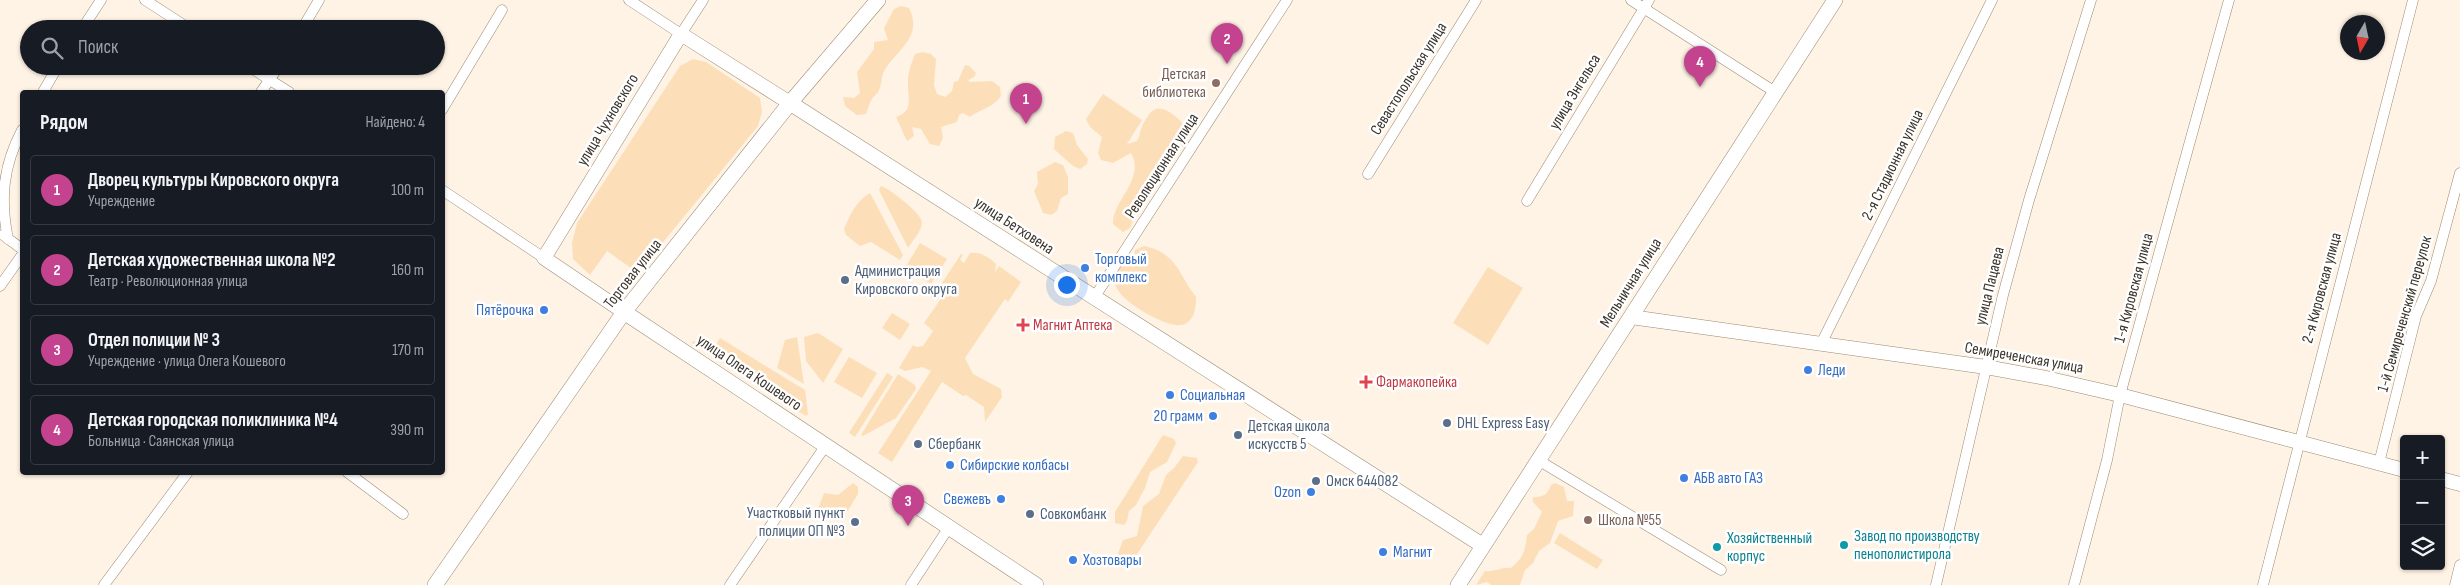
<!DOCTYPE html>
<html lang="ru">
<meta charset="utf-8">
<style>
:root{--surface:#171b24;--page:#20242c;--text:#f1f3f6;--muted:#9ea1a6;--line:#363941;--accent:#c4438e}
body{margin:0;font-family:"Sofia Sans Condensed",sans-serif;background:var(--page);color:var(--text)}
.controls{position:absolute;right:15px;bottom:15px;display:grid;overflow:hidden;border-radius:5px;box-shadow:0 1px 4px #0004}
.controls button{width:45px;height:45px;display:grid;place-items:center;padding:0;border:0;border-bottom:1px solid var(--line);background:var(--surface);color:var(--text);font:25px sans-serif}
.compass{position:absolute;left:2340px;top:15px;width:45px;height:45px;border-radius:50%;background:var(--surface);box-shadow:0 1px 4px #0004;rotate:189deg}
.you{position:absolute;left:1066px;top:284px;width:18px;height:18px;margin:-12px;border:4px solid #fff;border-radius:50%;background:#1a73e8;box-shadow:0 0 0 8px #1a73e833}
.badge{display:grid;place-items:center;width:32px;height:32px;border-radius:50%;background:var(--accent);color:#fff;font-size:16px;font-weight:700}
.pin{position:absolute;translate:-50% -41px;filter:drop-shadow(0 1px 2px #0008)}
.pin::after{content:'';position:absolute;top:26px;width:18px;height:15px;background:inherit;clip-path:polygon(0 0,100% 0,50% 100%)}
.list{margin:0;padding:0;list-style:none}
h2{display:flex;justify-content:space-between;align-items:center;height:65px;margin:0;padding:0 20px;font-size:21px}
h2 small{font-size:16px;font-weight:400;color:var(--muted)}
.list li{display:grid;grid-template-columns:32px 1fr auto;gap:15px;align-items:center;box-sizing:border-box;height:70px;margin:0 10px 10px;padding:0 10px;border:1px solid var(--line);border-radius:5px}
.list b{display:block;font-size:19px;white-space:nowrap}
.list p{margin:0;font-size:16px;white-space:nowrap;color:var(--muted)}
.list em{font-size:16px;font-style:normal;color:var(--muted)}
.icon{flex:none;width:28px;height:28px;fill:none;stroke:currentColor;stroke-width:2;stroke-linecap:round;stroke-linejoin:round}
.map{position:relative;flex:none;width:2460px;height:585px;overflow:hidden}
.search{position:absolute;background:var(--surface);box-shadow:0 1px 4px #0004;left:20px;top:20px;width:425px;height:55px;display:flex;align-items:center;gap:12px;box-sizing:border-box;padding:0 18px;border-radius:28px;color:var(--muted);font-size:19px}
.panel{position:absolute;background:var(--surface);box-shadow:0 1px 4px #0004;left:20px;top:90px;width:425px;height:385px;border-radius:5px}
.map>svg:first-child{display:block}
</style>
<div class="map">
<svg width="2460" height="585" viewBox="0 0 2460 585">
<rect width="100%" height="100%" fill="#fef3e4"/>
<g fill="#fcdfb9">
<path d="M 901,6 L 909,8 C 924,37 896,50 884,71 C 881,77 882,84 879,90 C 878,94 873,96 872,99 C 869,104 868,109 866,114 L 857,115 L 845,106 L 843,97 L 854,98 L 860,93 L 857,72 L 874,49 L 874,42 L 888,40 L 884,28 L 894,9 Z"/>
<path d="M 923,52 L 931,54 L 936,59 L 934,85 L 937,94 L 945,97 L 952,91 L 954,82 L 958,81 L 965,65 L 969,66 L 976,73 L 974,77 L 968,80 L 970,82 L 992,81 L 1000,87 L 1001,96 C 993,108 980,109 970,117 L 963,113 L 959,115 L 957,122 L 941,127 L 943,138 L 939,146 L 930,144 L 921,129 L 912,127 L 914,136 L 907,141 L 896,117 C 915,111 907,97 908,81 C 908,71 912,62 915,54 Z"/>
<polygon points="693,59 706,62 760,98 762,112 758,126 638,273 607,251 590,275 573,259 572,243 577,223 680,66"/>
<path d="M 1103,94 L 1142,120 L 1127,144 L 1137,141 C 1140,136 1140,131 1142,126 C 1145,121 1149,112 1154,110 C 1165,103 1183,123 1189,130 L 1187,143 L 1170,158 L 1165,174 L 1153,182 L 1136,212 L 1130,228 L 1123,232 L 1113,224 C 1112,201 1146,179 1131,153 L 1113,163 L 1101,160 L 1098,153 L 1102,137 L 1090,127 L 1086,119 Z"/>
<polygon points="1066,131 1073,133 1077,145 1088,159 1087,164 1080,169 1073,166 1054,149 1055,137"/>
<polygon points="1055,162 1063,165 1068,177 1068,194 1061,198 1057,211 1051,215 1043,213 1034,191 1038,184 1037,172"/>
<path d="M 881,186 C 890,189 923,214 922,223 C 922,231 912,241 908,248 L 879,190 Z"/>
<path d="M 870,193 L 903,255 L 900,260 L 871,242 L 860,246 L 846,235 L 844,229 C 850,215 856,201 870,193 Z"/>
<polygon points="920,243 947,259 931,284 905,268"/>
<path d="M 1144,246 C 1177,252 1179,276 1196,297 C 1196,307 1195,319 1185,324 C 1170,331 1129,305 1120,293 C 1115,287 1113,279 1113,271 L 1134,255 L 1135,250 Z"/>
<path d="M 970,253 C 981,252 989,257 996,264 L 995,272 L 999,266 L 1021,282 L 1008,302 L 1005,299 L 965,358 L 973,374 L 1001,389 L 1002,397 L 985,422 L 984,407 L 966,395 L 963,396 L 942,382 L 892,462 L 878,453 L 931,371 L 922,367 L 905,371 L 899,368 L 913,345 L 917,347 L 923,346 L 933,331 L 924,323 L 949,287 L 942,283 L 961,254 L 963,255 L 960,260 L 964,263 Z"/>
<polygon points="1488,267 1523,288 1488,345 1453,323"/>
<polygon points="892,313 910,324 900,340 882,328"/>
<polygon points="818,333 843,349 823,383 806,361 804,337"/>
<polygon points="797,337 804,384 777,368 785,340"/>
<polygon points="720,338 805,390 808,414 806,416 692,343 693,341 711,352"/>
<polygon points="849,357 877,373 862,398 834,382"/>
<polygon points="887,373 893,377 855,437 849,433"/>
<polygon points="898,374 915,385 916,389 896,418 863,436 861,435"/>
<polygon points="1163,435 1174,439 1176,443 1167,462 1150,472 1145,488 1136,505 1129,511 1127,521 1124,525 1115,523 1115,512"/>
<polygon points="1183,456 1197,458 1198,462 1131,563 1121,559 1118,554 1123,540 1137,536 1143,506 1159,494 1166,475 1174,468"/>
<path d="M 853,483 L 858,487 L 858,494 L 842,520 C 830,523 825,517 818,509 L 824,493 L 838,495 Z"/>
<path d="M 1555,483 L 1564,487 L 1567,501 L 1574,501 L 1573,516 L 1558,521 L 1550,543 L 1539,551 L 1533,563 L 1525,570 L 1520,585 L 1491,585 L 1487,582 L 1476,585 L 1485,571 C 1495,572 1502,567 1511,568 C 1524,558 1525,550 1527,535 L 1534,529 L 1542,512 L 1533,502 L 1533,497 C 1544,497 1547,495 1551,485 Z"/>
<polygon points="1560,533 1603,560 1597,569 1554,543"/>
</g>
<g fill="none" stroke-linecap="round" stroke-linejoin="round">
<defs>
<g id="street">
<polyline points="145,0 190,29"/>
<polyline points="629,0 681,34 703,0"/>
<polyline points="1631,0 1775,92"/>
<polyline points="82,29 101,0"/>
<polyline points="302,29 319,0"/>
<polyline points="248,66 289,92"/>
<polyline points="43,92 58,66"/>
<polyline points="261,92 279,66"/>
<polyline points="442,110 502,10"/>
<polyline points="1368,174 1476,0"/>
<polyline points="442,190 544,258"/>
<polyline points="1527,201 1649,0"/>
<polyline points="3,235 22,249"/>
<path d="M 8,239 C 0,199 3,166 22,130"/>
<polyline points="0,286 22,255"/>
<polyline points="1094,298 1287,0"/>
<polyline points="1821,344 1992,0"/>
<polyline points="1538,460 1721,570"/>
<polyline points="2379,463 2416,316 2431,281 2460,173"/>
<polyline points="347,472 403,514"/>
<polyline points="104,585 188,472"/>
<polyline points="730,585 826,445"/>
<polyline points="911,585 949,527"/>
<polyline points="1936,585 2003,295 2029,200 2091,0"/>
<polyline points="2074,585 2107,460 2120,395 2229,0"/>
<polyline points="2263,585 2413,0"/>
<polyline points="2455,585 2460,565"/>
</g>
<g id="secondary">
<polyline points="624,312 544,258 681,34 790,103"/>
<polyline points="1631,317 1986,367 2046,378 2120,395 2404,470"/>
<polyline points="2441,479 2460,484"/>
</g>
<g id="primary">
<polyline points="790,103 1482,545"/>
<polyline points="624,312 1036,585"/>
<polyline points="435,585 624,312 790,103 878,0"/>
<polyline points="1458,585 1835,0"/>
</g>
</defs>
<use href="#street" stroke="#9b8a74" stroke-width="11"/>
<use href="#secondary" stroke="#9b8a74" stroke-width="15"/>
<use href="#primary" stroke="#9b8a74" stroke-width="16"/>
<use href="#street" stroke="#fff" stroke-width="10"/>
<use href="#secondary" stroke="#fff" stroke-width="14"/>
<use href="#primary" stroke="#fff" stroke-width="15"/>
</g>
<g fill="#8d6e63" stroke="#fff" stroke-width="2">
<circle cx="1216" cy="83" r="5"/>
<circle cx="1588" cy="520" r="5"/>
</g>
<g fill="#3f7fe0" stroke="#fff" stroke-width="2">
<circle cx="1085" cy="268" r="5"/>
<circle cx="544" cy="310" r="5"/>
<circle cx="1808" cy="370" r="5"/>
<circle cx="1170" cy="395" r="5"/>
<circle cx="1213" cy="416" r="5"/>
<circle cx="950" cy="465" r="5"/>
<circle cx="1684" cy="478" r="5"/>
<circle cx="1311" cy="492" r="5"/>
<circle cx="1001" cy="499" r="5"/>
<circle cx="1383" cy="552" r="5"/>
<circle cx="1073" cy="560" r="5"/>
</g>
<g fill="#5c6f8a" stroke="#fff" stroke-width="2">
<circle cx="845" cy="280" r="5"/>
<circle cx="1447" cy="423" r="5"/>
<circle cx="1238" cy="435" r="5"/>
<circle cx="918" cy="444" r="5"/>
<circle cx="1316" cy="481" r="5"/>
<circle cx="1030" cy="514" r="5"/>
<circle cx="855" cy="522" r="5"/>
</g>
<g fill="#e0444e" stroke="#fff" stroke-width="2">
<path d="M1020.5 317.5h5v5h5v5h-5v5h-5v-5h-5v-5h5z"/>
<path d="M1363.5 374.5h5v5h5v5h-5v5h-5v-5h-5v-5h5z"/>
</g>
<g fill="#0f9aa8" stroke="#fff" stroke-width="2">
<circle cx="1844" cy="545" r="5"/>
<circle cx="1717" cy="547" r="5"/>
</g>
<g text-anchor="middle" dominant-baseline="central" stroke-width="5" stroke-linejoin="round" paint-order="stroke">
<g font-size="16" fill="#785e54" stroke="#fff" text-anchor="end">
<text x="1206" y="74">Детская<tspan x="1206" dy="18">библиотека</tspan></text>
<text x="1598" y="520" text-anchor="start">Школа №55</text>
</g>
<g font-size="16" fill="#3a332a" stroke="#fff">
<text transform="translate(1409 79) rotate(-58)">Севастопольская улица</text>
<text transform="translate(1575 92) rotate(-59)">улица Энгельса</text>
<text transform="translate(608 120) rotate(-59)">улица Чухновского</text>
<text transform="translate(1893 165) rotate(-64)">2-я Стадионная улица</text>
<text transform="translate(1162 166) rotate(-57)">Революционная улица</text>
<text transform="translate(1014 226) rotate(33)">улица Бетховена</text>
<text transform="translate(633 274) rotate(-52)">Торговая улица</text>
<text transform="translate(1631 283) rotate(-58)">Мельничная улица</text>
<text transform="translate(1990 286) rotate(-76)">улица Пацаева</text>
<text transform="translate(2134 288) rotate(-75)">1-я Кировская улица</text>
<text transform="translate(2322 288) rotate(-75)">2-я Кировская улица</text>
<text transform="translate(2405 314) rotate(-74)">1-й Семиреченский переулок</text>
<text transform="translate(2024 358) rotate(10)">Семиреченская улица</text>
<text transform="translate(749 373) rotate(34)">улица Олега Кошевого</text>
</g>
<g font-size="16" fill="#366cbe" stroke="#fff" text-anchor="start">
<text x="1095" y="259">Торговый<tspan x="1095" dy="18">комплекс</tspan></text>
<text x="534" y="310" text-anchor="end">Пятёрочка</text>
<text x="1818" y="370">Леди</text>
<text x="1180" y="395">Социальная</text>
<text x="1203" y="416" text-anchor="end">20 грамм</text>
<text x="960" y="465">Сибирские колбасы</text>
<text x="1694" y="478">АБВ авто ГАЗ</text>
<text x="1301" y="492" text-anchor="end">Ozon</text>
<text x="991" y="499" text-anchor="end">Свежевъ</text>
<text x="1393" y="552">Магнит</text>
<text x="1083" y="560">Хозтовары</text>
</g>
<g font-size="16" fill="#4e5e75" stroke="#fff" text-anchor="start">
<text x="855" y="271">Администрация<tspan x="855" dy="18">Кировского округа</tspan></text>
<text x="1457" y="423">DHL Express Easy</text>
<text x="1248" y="426">Детская школа<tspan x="1248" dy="18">искусств 5</tspan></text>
<text x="928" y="444">Сбербанк</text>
<text x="1326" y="481">Омск 644082</text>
<text x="845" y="513" text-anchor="end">Участковый пункт<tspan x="845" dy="18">полиции ОП №3</tspan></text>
<text x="1040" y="514">Совкомбанк</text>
</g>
<g font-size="16" fill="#be3a42" stroke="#fff" text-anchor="start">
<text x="1033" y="325">Магнит Аптека</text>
<text x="1376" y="382">Фармакопейка</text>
</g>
<g font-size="16" fill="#0d838f" stroke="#fff" text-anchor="start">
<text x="1854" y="536">Завод по производству<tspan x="1854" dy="18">пенополистирола</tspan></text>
<text x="1727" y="538">Хозяйственный<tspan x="1727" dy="18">корпус</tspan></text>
</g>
</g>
</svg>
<div class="controls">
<button>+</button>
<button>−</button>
<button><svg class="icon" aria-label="layers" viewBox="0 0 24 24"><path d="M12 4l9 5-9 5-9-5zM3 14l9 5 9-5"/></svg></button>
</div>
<svg class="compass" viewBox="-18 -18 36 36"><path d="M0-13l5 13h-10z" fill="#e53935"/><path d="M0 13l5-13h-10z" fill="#9ea1a6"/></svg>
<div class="you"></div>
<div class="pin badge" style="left:1026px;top:124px">1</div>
<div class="pin badge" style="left:1227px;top:64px">2</div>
<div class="pin badge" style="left:908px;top:526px">3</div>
<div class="pin badge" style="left:1700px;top:87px">4</div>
<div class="search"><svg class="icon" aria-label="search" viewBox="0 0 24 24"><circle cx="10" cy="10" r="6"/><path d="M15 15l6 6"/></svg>Поиск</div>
<section class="panel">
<h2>Рядом<small>Найдено: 4</small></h2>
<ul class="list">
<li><span class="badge">1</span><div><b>Дворец культуры Кировского округа</b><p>Учреждение</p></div><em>100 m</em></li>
<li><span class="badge">2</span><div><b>Детская художественная школа №2</b><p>Театр · Революционная улица</p></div><em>160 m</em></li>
<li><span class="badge">3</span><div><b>Отдел полиции № 3</b><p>Учреждение · улица Олега Кошевого</p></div><em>170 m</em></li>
<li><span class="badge">4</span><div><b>Детская городская поликлиника №4</b><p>Больница · Саянская улица</p></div><em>390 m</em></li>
</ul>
</section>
</div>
